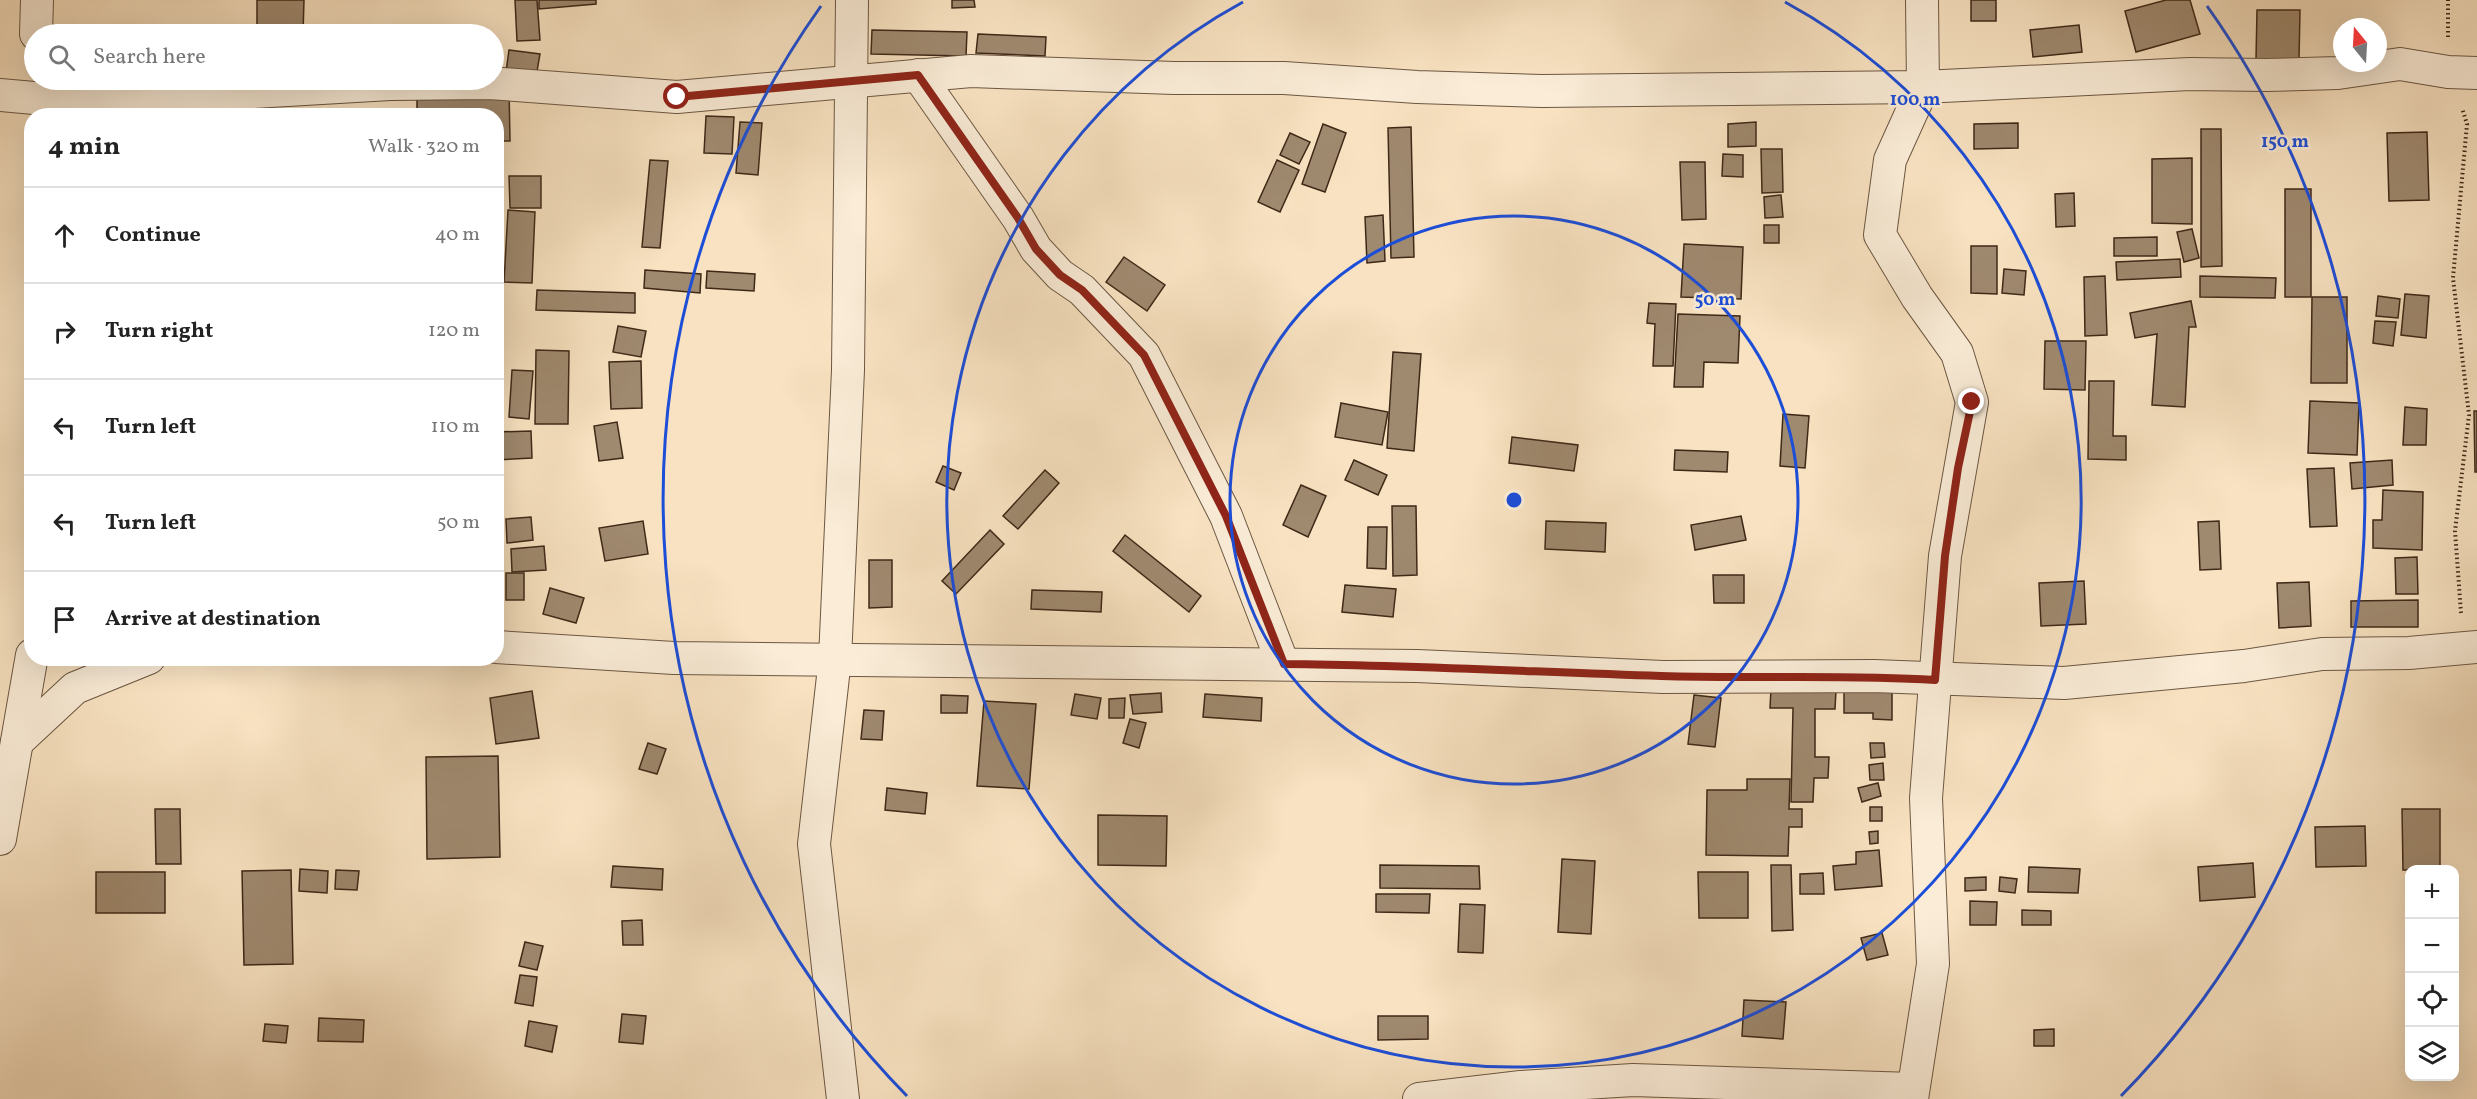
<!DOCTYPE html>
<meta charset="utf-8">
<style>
:root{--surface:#fff;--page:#f6f6f6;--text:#222;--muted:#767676;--line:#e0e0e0}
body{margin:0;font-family:Vollkorn,serif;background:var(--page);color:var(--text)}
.controls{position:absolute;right:18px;bottom:18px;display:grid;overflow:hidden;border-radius:12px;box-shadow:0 6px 24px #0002}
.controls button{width:54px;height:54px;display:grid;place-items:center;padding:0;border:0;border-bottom:2px solid var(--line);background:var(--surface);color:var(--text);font:30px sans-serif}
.compass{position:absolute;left:2333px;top:18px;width:54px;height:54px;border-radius:50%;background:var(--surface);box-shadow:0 6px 24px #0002;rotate:342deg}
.stop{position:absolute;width:18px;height:18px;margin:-14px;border:4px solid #8f2418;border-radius:50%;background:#fff}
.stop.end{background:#8f2418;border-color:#fff;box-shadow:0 2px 6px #0008}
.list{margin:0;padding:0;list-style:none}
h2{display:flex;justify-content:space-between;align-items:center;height:78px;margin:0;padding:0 24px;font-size:26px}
h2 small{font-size:20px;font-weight:400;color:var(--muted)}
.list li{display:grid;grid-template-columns:39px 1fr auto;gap:18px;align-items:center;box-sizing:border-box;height:96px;padding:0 24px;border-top:2px solid var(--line)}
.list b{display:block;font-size:22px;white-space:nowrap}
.list em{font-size:20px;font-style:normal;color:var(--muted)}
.icon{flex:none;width:33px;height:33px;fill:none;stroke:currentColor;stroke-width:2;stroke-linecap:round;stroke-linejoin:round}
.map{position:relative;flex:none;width:2477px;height:1099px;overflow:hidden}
.search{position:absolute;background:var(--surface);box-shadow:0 6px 24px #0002;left:24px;top:24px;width:480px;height:66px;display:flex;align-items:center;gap:15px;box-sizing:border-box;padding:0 21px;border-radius:33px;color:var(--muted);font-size:22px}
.panel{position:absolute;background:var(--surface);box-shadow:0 6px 24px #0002;left:24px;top:108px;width:480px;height:558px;border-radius:24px}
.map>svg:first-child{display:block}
</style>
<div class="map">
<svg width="2477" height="1099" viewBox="0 0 2477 1099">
<rect width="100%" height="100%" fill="#f8e2c1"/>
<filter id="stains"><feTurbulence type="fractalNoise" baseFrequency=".00333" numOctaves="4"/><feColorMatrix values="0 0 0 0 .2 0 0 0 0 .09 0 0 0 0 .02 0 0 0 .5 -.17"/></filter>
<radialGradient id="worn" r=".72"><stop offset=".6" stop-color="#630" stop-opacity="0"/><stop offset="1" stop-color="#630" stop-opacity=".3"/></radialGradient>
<g fill="#9f896f" stroke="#3e2917" stroke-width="1.5">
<polygon points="257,0 304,0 303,34 257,34"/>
<polygon points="515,0 537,0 540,40 517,41"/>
<polygon points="539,0 596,0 596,4 539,9"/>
<polygon points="952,0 974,0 975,7 952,8"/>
<rect x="1971" y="0" width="25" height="21"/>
<polygon points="2166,0 2190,0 2200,34 2136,52 2125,11"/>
<polygon points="2257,10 2300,10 2299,59 2256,59"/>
<polygon points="2079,25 2082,52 2033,57 2030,30"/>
<polygon points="872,30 967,32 966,56 871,54"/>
<polygon points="978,34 1046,37 1045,56 976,53"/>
<polygon points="509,50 540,54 535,83 505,79"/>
<polygon points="509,88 510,141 496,141 496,116 417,116 417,89"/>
<polygon points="706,116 734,117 732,154 704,153"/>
<polygon points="740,122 762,123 758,175 736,173"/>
<polygon points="1756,122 1756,146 1728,147 1728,124"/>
<polygon points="2018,123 2018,148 1974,149 1974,124"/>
<polygon points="1323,124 1346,133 1325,192 1302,184"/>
<polygon points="1411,127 1414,257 1391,258 1388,128"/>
<polygon points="2201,129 2221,129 2222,266 2201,267"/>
<polygon points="2427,132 2429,200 2389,201 2387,133"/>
<polygon points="1290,133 1310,142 1299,164 1280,155"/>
<polygon points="1761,149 1782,149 1783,192 1762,193"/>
<polygon points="1723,154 1743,155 1743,177 1722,176"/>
<polygon points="2192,158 2192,224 2152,223 2152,159"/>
<polygon points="650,160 668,161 660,248 642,247"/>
<polygon points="1277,160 1299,170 1280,212 1258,202"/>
<polygon points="1680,162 1705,162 1706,219 1682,220"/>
<polygon points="509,176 541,176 541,208 510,208"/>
<rect x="2285" y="189" width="26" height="108"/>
<polygon points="2074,193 2075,226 2056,227 2055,194"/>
<polygon points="1781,195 1783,217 1765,218 1764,197"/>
<polygon points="508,210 535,212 532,283 504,282"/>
<polygon points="1383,215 1385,261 1367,263 1365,217"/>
<rect x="1764" y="225" width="15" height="18"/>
<polygon points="2192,229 2199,258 2184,262 2177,232"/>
<polygon points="2157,237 2157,256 2114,256 2114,238"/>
<polygon points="1684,244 1743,247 1741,299 1681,297"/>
<polygon points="1971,246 1997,246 1997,294 1971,293"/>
<polygon points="1124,257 1165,285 1147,311 1106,282"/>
<polygon points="2180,259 2181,277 2117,280 2116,262"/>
<polygon points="2004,269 2026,271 2024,295 2002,293"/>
<polygon points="645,270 701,274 700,293 644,288"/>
<polygon points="707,271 755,274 754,291 706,288"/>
<polygon points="2105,276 2107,335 2085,336 2084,277"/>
<polygon points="2200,276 2276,278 2275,298 2200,297"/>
<polygon points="537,290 635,293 635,313 536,310"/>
<polygon points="2405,294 2429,296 2426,338 2401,335"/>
<polygon points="2378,296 2400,299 2398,318 2376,316"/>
<polygon points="2312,297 2347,297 2347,383 2311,383"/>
<polygon points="2191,301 2196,327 2189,327 2185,407 2152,405 2157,334 2135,338 2130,313"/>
<polygon points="1649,303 1676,304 1673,366 1653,366 1655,324 1647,323"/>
<polygon points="1678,314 1740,316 1738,363 1704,362 1703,387 1674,387"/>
<polygon points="2375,321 2396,322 2393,346 2373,343"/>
<polygon points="618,326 646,331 641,357 613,352"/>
<polygon points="2045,341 2086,341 2085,390 2044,389"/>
<polygon points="536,350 569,351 568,424 535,424"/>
<polygon points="1393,352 1421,354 1414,451 1387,448"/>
<polygon points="641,361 642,408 611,409 609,362"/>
<polygon points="512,370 533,371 529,419 509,417"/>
<polygon points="2089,381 2114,381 2113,436 2126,436 2126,460 2088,459"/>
<polygon points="2310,401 2359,403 2357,455 2308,453"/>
<polygon points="1341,403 1388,412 1382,445 1335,437"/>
<polygon points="2405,407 2427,409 2426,445 2403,445"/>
<polygon points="2474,411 2477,411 2477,472 2475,472"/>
<polygon points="1783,414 1809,416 1805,468 1780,466"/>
<polygon points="617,422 623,458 599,461 594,426"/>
<polygon points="531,431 532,458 496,460 496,432"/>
<polygon points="1512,437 1578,445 1574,471 1509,463"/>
<polygon points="1675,450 1728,452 1727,472 1674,470"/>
<polygon points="1354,460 1387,475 1378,495 1345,480"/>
<polygon points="2392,460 2393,485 2352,489 2350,463"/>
<polygon points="943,466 961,473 954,490 936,482"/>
<polygon points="2334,468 2337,526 2310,527 2307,469"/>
<polygon points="1045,470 1059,483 1018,529 1003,516"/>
<polygon points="1301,485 1326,496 1308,537 1283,525"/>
<polygon points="2383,490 2423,492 2422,550 2373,548 2373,520 2382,520"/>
<polygon points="1392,506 1416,506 1417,575 1393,576"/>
<polygon points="1741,516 1746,540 1695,550 1691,525"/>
<polygon points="531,517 533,540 507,543 506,519"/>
<polygon points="496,521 502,521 503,555 496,555"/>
<polygon points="643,521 648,554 605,561 599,528"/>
<polygon points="1546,521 1606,523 1605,552 1545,549"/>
<polygon points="2219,521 2221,569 2200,570 2198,522"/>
<polygon points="1368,527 1387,527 1386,569 1367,568"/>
<polygon points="990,530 1004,544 956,594 942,581"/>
<polygon points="1125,535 1201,596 1189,612 1113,551"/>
<polygon points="544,546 546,570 512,572 511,549"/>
<polygon points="2417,557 2418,594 2396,594 2395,558"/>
<polygon points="869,560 892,560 892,607 869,608"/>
<rect x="506" y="573" width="18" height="27"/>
<polygon points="1713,575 1744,575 1744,603 1714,603"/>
<polygon points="2084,581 2086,624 2041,626 2039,583"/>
<polygon points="2309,582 2311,626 2279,628 2277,583"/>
<polygon points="1345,585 1396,589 1393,617 1342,612"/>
<polygon points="550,588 584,598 576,623 543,614"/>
<polygon points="1032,590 1102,592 1101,612 1031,609"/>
<polygon points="2418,600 2418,627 2351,627 2351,601"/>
<polygon points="1771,689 1836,690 1835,709 1815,709 1815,757 1829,757 1828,778 1814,778 1813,802 1791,802 1793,708 1770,708"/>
<polygon points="1844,690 1892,691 1892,720 1873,719 1873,713 1844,713"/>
<polygon points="532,691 539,738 496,744 490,698"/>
<polygon points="1161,693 1162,712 1133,714 1130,695"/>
<polygon points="1075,694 1101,698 1097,719 1071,715"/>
<polygon points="1205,694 1262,698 1261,721 1203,717"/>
<polygon points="941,695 968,696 967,713 941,713"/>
<polygon points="1694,695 1721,698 1715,747 1688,744"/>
<polygon points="1125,698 1124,718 1109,718 1109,699"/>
<polygon points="984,701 1036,704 1029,789 977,786"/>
<polygon points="864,710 884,711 882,740 861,739"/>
<polygon points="1130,719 1146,723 1139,748 1123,743"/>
<polygon points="648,743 666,749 657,774 639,769"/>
<polygon points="1870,743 1884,743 1885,757 1871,758"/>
<polygon points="498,756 500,857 427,859 426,757"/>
<polygon points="1883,763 1884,780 1870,780 1869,765"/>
<polygon points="1747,779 1790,779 1789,809 1802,809 1802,827 1789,827 1788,856 1706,855 1707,790 1747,790"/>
<polygon points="1878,783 1881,796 1862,802 1858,788"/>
<polygon points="887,788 927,793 925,814 885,810"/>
<rect x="1870" y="807" width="12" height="14"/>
<polygon points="155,809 180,809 181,864 156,864"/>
<polygon points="2402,809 2440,809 2440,870 2403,870"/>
<polygon points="1098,815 1167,816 1166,866 1098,865"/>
<polygon points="2365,826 2366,866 2316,867 2315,827"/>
<polygon points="1878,831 1878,843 1870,844 1869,832"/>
<polygon points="1879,850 1882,886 1835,890 1833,866 1856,864 1856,852"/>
<polygon points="1562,859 1595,861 1591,934 1558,932"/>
<polygon points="2253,863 2255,897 2200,901 2198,867"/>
<polygon points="1380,865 1479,866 1480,889 1380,888"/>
<polygon points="1771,865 1791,865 1793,930 1772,931"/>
<polygon points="613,866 663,869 662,890 611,887"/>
<polygon points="2029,867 2080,869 2078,893 2028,892"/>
<polygon points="300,869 328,871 327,893 299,891"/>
<polygon points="291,870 293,964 244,965 242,871"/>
<polygon points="336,870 359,871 357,890 335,889"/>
<rect x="96" y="872" width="69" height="41"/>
<polygon points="1698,872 1748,872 1748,918 1699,918"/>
<polygon points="1823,873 1824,894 1800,894 1800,874"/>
<polygon points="1986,877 1986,890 1965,891 1965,878"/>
<polygon points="2000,877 2017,879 2015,893 1999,891"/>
<polygon points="1376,894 1430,894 1429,913 1376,912"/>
<polygon points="1970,901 1997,902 1996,925 1970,925"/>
<polygon points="1460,904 1485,905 1483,953 1458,952"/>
<polygon points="2022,910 2051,911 2051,925 2022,925"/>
<polygon points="642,920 643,945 623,945 622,921"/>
<polygon points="1882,933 1888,955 1867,960 1861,938"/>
<polygon points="525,942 543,946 537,970 519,966"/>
<polygon points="520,975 537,977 533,1006 515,1003"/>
<polygon points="1744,1000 1786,1002 1783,1039 1742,1036"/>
<polygon points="622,1014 646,1016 643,1044 619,1042"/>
<polygon points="1378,1016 1428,1016 1428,1039 1378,1040"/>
<polygon points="319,1018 364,1020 363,1042 318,1041"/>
<polygon points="529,1021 557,1026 552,1052 525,1046"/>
<polygon points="265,1024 288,1026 286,1043 263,1041"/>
<polygon points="2054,1029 2054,1046 2034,1046 2034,1030"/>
</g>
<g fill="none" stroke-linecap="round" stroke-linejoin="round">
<defs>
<g id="minor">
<polyline points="36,34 37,0"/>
<polyline points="918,75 1018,218 1036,249 1060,275 1082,290 1144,355 1226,516 1283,664"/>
<polyline points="0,95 34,98 169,97 390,84 489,83 677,97 971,71 1174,78 1284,78 1417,87 1542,91 1923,87 2190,74 2266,75 2338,73 2400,64 2448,72 2477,73"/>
<polyline points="496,647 674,658 1417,666 1663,677 1874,676 2064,683 2244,666 2322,654 2409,653 2477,647"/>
<polyline points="17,742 75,688 149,658"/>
<polyline points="0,839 32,655"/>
<polyline points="843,1099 814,844 835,659 848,370 852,0"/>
<polyline points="1419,1099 1521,1087 1633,1080 1913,1089"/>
<polyline points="1912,1099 1933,964 1926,798 1945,556 1972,402 1957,353 1917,297 1880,235 1890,160 1923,87 1922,0"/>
</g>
</defs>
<use href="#minor" stroke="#6c5742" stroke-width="34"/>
<g stroke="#3e2917" stroke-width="4" stroke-dasharray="1.5 3" stroke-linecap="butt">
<polyline points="2448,37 2448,0"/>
<polyline points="2461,613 2455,531 2469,415 2453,278 2467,124 2462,108"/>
</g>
<use href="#minor" stroke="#faecd7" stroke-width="32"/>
</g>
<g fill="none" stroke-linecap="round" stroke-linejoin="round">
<path stroke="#8f2418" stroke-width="8" d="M 677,97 L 918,75 L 1018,218 L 1036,249 L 1060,275 L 1082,290 L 1144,355 L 1226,516 L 1284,664 C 1410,665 1535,672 1661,676 C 1753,679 1843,674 1935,680 L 1945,556 L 1958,468 L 1972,402"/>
</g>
<g fill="none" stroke="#1d4ed8" stroke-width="3">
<circle cx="1514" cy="500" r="284"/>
<path d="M1785 2A567 567 0 1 1 1243 2"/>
<path d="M907 1096A851 851 0 0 1 821 6M2207 6A851 851 0 0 1 2121 1096"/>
</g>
<circle cx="1514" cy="500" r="9" fill="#1d4ed8" stroke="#faecd7" stroke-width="3"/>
<g font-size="18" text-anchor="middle" font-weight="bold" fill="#1d4ed8" stroke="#faecd7" stroke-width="5" stroke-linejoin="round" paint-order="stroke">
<text x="1915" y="105">100 m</text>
<text x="2285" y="147">150 m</text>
<text x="1715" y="305">50 m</text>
</g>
<rect width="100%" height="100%" filter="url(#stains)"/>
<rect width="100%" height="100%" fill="url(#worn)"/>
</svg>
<div class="controls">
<button>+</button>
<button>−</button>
<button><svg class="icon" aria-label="locate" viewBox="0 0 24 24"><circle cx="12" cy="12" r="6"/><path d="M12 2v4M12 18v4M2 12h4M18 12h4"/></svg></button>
<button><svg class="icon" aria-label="layers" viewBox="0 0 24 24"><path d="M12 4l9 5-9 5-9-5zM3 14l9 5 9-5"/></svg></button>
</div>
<svg class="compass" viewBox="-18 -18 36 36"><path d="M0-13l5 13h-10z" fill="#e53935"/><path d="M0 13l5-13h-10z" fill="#767676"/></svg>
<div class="stop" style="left:677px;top:97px"></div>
<div class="stop end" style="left:1972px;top:402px"></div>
<div class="search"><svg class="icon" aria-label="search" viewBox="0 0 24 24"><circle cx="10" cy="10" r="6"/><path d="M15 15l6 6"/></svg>Search here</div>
<section class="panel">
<h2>4 min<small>Walk · 320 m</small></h2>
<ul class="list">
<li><svg class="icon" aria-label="ahead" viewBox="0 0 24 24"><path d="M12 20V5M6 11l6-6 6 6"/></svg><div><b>Continue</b></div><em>40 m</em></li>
<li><svg class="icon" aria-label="right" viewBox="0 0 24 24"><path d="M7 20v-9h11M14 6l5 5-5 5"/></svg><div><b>Turn right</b></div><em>120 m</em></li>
<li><svg class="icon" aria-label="left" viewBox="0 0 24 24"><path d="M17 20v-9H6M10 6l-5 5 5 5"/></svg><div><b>Turn left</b></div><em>110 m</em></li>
<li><svg class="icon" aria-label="left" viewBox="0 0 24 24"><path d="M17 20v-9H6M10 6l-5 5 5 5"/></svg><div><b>Turn left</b></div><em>50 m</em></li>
<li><svg class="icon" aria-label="arrive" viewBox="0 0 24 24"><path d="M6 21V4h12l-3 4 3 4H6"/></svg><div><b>Arrive at destination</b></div></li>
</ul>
</section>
</div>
